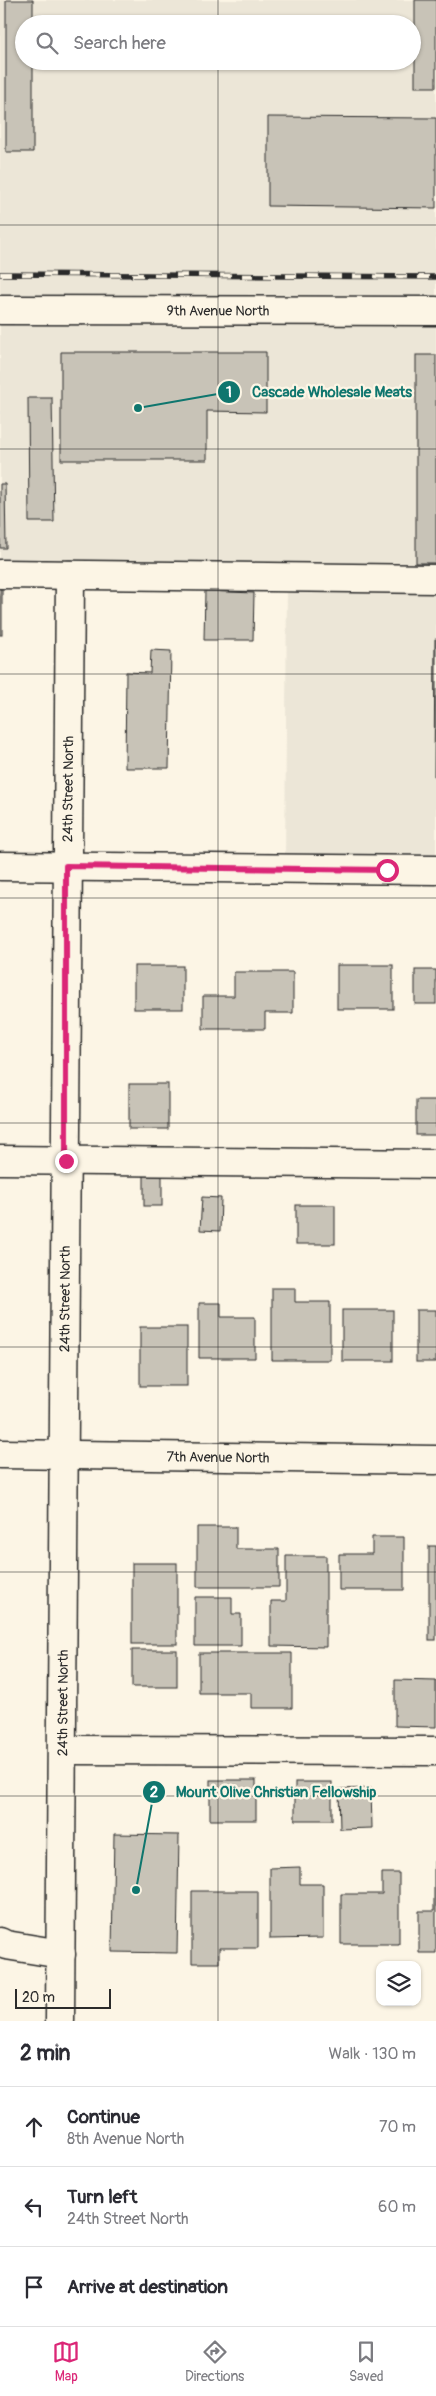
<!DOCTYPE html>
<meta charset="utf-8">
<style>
:root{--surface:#fff;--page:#f2f2f3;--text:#2b2b33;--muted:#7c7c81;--line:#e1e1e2;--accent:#db2777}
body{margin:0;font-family:Pangolin,sans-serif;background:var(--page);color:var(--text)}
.controls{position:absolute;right:15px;bottom:15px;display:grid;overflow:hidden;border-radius:10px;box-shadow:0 1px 4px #0004}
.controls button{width:45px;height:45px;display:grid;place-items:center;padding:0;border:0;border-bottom:1px solid var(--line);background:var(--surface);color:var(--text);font:25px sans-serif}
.scale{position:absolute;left:15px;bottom:12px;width:96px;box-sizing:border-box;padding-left:5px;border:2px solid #2b2b2b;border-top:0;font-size:14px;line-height:18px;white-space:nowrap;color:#2b2b2b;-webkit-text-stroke:4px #fcf5e5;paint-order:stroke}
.stop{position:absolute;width:15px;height:15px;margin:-11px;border:4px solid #db2777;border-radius:50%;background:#fff}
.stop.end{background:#db2777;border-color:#fff;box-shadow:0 1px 5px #0008}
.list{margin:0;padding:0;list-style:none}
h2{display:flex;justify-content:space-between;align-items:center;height:65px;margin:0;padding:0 20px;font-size:21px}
h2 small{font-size:16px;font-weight:400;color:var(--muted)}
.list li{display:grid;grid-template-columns:32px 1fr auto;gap:15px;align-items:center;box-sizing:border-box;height:80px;padding:0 20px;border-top:1px solid var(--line)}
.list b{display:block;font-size:19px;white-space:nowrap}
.list p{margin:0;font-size:16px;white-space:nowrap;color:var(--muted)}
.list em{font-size:16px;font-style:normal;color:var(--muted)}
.icon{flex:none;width:28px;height:28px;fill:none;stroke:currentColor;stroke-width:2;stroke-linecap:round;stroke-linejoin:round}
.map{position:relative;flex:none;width:436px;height:2021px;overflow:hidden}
.search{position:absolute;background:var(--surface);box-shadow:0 1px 4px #0004;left:15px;right:15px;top:15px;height:55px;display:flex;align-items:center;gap:12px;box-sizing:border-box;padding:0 18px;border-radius:28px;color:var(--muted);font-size:19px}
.sheet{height:305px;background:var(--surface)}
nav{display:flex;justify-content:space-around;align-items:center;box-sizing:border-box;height:70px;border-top:1px solid var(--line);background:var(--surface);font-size:14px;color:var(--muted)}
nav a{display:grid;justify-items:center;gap:2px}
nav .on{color:var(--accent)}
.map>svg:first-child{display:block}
</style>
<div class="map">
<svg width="436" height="2021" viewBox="0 0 436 2021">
<rect width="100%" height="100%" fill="#fcf5e5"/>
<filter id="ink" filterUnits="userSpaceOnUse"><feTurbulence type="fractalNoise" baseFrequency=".02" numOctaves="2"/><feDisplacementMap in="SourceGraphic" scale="10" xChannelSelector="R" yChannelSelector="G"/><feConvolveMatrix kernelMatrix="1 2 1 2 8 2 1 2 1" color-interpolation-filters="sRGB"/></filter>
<g filter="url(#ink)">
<path fill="#ece6d7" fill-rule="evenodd" d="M 0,0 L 436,0 L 436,870 L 285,869 L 287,577 L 0,574 ZM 24,24 L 412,24 L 412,61 L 24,61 Z"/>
<g fill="#c8c3b7" stroke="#2b2b2b">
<polygon points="6,0 33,0 33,24 24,24 24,61 33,61 33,152 6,152"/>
<rect x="415" y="0" width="21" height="87"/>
<polygon points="268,117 436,118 436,208 268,206"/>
<polygon points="61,352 266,352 266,412 207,411 207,460 61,460"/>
<rect x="416" y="355" width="20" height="208"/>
<polygon points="28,398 52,398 54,522 29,522"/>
<polygon points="0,484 5,484 6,548 0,548"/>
<rect x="0" y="587" width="2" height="48"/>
<polygon points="205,591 254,593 253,640 204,640"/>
<polygon points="435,639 436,639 436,776 434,776"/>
<polygon points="151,650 171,651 169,768 125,768 126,672 150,673"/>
<rect x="337" y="965" width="56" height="44"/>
<rect x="134" y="966" width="49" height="43"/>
<rect x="415" y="970" width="21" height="34"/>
<polygon points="234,972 293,972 293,1013 265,1013 265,1029 203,1029 203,996 234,996"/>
<rect x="129" y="1084" width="39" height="45"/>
<rect x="416" y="1100" width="20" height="35"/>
<rect x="144" y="1174" width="18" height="32"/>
<polygon points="202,1197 221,1198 220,1231 200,1230"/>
<rect x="296" y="1205" width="39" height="39"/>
<polygon points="272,1288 295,1288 295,1302 330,1302 330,1360 272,1360"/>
<polygon points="199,1303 221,1303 221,1317 255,1317 255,1358 199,1358"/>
<rect x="342" y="1310" width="51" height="51"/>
<rect x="416" y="1310" width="20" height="52"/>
<rect x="140" y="1327" width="47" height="59"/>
<polygon points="197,1527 236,1527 236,1549 279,1549 279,1587 197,1587"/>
<polygon points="372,1537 404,1537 404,1590 339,1590 339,1554 372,1554"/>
<rect x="429" y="1546" width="7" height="94"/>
<polygon points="286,1556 326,1556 326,1647 271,1646 271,1601 286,1601"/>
<rect x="132" y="1563" width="45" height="81"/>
<polygon points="195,1597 232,1597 232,1614 241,1614 241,1646 195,1646"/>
<rect x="132" y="1650" width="45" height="37"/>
<polygon points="199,1653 292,1653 292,1708 251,1708 251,1693 199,1693"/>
<polygon points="395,1680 436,1681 436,1727 395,1726"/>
<rect x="210" y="1780" width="46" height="40"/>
<rect x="295" y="1782" width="37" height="38"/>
<polygon points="371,1788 372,1828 340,1829 339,1789"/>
<polygon points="114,1834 179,1835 177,1953 112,1952"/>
<polygon points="434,1861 436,1861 436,1953 419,1953 419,1911 434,1911"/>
<polygon points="300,1867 300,1884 323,1884 323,1938 270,1939 270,1868"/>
<polygon points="382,1873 399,1873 399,1944 341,1944 341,1894 382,1894"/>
<polygon points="192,1891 258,1891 258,1948 219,1948 219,1963 192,1963"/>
</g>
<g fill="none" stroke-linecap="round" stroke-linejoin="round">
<defs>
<g id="minor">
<path id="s1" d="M 0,310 L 436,311"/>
<polyline points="0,574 436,579"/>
<polyline points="0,866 436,870"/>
<polyline points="0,1160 436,1164"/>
<path id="s2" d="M 0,1454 L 436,1460"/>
<polyline points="63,1750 436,1751"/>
<polyline points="0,1942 6,1945 61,1954"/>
<path id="s3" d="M 60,2021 C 65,1539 64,1057 70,575"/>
</g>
</defs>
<use href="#minor" stroke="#2b2b2b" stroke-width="31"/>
<use href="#minor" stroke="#fcf5e5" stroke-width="28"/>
<defs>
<polyline id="rail" points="0,274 436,277"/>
</defs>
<use href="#rail" stroke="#2b2b2b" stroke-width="5.5"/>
<use href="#rail" stroke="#fcf5e5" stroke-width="4" stroke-dasharray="11" stroke-linecap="butt"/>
</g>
</g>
<g fill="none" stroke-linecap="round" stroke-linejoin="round" filter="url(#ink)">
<polyline stroke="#db2777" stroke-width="6" points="66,1161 66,866 387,870"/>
</g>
<path fill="none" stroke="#2b2b2b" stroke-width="1" stroke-opacity="0.55" d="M 218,0 L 218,24M 218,61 L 218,2021M 0,225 L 436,225M 0,449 L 436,449M 0,674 L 436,674M 0,898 L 436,898M 0,1123 L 436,1123M 0,1347 L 436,1347M 0,1572 L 436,1572M 0,1796 L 436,1796"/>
<g text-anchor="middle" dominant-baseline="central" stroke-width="4.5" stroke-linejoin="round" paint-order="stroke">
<g font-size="14" fill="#2b2b2b" stroke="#fcf5e5">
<text stroke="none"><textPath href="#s1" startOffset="218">9th Avenue North</textPath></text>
<text stroke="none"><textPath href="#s3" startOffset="1232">24th Street North</textPath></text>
<text stroke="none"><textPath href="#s3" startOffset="722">24th Street North</textPath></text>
<text stroke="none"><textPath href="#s2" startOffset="218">7th Avenue North</textPath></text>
<text stroke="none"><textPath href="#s3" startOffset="318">24th Street North</textPath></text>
</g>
</g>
<path fill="none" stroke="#0f766e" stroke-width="2" d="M138 408L229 392M136 1890L154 1792"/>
<g fill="#0f766e" stroke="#fcf5e5" stroke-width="2">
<circle cx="138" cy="408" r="5"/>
<circle cx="136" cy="1890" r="5"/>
<circle cx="229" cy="392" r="12"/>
<circle cx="154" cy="1792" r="12"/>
</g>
<g font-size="15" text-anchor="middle" font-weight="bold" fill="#fff">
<text x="229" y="397">1</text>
<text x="154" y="1797">2</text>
</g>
<g font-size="15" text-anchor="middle" font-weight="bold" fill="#0f766e" stroke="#fcf5e5" stroke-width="4.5" stroke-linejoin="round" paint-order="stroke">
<text x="332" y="397">Cascade Wholesale Meats</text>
<text x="276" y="1797">Mount Olive Christian Fellowship</text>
</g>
</svg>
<div class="controls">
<button><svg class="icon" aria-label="layers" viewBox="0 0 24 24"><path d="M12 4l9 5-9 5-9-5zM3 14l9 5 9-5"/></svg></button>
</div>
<div class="scale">20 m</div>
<div class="stop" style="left:387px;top:870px"></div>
<div class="stop end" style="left:66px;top:1161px"></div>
<div class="search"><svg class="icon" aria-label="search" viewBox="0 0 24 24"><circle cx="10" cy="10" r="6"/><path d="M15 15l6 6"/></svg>Search here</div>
</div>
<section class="sheet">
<h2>2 min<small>Walk · 130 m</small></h2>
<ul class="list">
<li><svg class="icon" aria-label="ahead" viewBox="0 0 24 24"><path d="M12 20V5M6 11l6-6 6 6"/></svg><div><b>Continue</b><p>8th Avenue North</p></div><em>70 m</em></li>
<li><svg class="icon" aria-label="left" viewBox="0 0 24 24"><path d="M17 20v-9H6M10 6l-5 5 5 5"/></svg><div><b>Turn left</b><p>24th Street North</p></div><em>60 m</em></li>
<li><svg class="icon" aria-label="arrive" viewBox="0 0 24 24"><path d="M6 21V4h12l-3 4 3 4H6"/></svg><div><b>Arrive at destination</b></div></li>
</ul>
</section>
<nav>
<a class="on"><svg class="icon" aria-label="map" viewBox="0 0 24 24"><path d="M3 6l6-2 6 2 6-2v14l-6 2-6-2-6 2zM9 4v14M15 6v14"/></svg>Map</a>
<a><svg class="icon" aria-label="directions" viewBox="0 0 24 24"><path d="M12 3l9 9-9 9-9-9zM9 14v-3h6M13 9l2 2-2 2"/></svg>Directions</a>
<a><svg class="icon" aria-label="saved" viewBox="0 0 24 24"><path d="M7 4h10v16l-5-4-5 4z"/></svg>Saved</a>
</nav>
